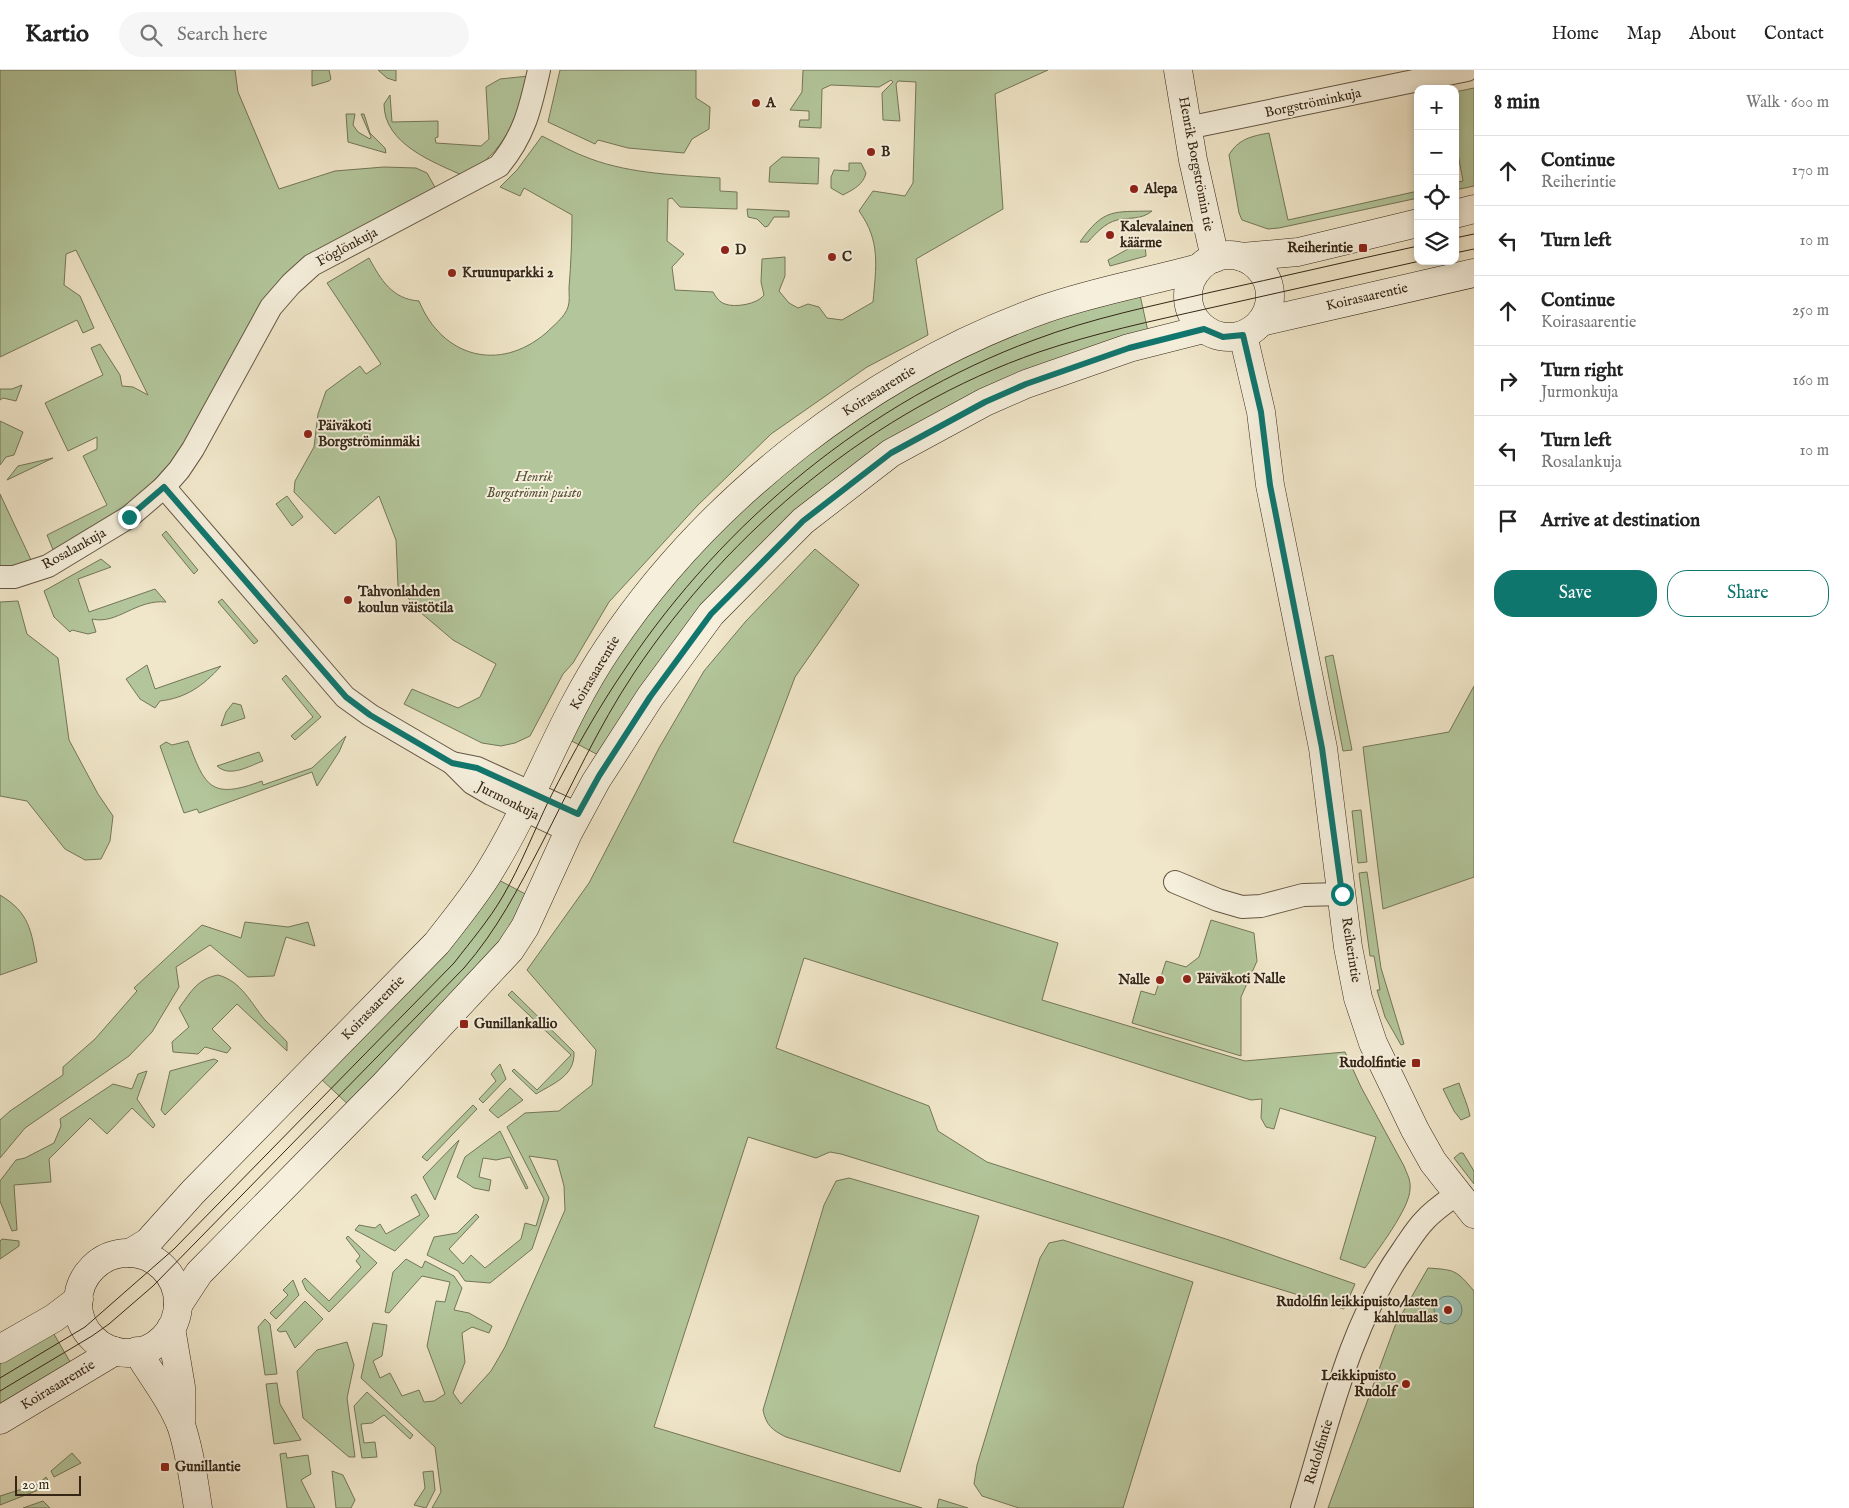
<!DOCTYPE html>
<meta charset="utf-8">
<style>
:root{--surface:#fff;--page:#f6f6f6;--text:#222;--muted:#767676;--line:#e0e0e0;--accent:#0f766e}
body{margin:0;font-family:"IM FELL English",serif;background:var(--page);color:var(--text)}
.controls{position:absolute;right:15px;top:15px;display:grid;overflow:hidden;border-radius:10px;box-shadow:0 2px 8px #0003}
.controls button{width:45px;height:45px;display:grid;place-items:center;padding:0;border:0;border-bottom:1px solid var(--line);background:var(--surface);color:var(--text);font:25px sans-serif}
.scale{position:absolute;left:15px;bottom:12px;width:66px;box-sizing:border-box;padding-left:5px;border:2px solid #352616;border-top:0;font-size:14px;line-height:18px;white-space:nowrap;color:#352616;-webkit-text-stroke:4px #f5efdc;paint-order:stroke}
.stop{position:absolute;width:15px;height:15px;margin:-11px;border:4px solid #0f766e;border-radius:50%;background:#fff}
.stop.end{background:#0f766e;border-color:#fff;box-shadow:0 1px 5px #0008}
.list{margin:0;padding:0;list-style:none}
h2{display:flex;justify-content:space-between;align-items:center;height:65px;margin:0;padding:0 20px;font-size:21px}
h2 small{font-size:16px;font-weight:400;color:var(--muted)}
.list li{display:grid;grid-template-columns:32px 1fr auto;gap:15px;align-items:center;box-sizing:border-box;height:70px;padding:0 20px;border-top:1px solid var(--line)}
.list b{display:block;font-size:19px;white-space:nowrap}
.list p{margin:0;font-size:16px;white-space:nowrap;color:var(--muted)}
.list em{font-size:16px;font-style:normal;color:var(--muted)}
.actions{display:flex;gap:10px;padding:15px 20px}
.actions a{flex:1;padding:11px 0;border:1px solid var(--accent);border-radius:20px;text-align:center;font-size:18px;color:var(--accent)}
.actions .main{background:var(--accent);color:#fff}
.icon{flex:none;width:28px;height:28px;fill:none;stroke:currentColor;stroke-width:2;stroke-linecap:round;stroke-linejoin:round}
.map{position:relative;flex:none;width:1474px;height:1438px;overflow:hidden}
header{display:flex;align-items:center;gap:30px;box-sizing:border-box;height:70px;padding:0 25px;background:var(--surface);border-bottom:1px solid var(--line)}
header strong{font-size:24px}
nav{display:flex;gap:28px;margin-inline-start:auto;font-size:18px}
.search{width:350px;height:45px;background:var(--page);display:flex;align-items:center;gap:12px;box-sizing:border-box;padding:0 18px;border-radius:28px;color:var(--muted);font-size:19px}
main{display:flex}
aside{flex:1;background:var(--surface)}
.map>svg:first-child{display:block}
</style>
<header>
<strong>Kartio</strong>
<div class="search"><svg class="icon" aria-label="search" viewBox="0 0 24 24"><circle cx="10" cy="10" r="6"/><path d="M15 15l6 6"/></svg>Search here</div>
<nav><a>Home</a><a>Map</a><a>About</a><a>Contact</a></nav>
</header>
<main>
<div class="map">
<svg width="1474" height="1438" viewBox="0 0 1474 1438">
<rect width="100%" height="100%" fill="#f0e6c9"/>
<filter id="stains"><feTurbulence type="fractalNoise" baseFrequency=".004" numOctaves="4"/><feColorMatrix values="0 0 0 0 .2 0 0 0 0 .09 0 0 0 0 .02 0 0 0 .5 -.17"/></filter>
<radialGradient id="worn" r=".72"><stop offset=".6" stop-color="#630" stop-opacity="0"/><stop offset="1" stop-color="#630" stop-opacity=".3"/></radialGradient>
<g fill="#b3c69b" stroke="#747658">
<polygon points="0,0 235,0 238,22 279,119 335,101 384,97 416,98 427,103 436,119 308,191 179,383 148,417 119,441 54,482 47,465 107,435 83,386 97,379 97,367 68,381 45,333 103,305 91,278 100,274 120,305 122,316 133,317 148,325 76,180 66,184 64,215 80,226 94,258 83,263 77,250 0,287"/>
<polygon points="312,0 329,0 331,9 329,11 312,16"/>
<polygon points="378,0 396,0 396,11 387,8"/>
<polygon points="560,0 696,0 696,28 710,37 709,59 692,69 684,83 628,78 598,70 595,74 548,52"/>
<path d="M 803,0 L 1048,0 L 995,24 L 1003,139 L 916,189 L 928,265 L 867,297 L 771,364 L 697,436 L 609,532 L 573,593 L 563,604 L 530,666 L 515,673 L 501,676 L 482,673 L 404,634 L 412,619 L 458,638 L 480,627 L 496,594 L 453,570 L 420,542 L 398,516 L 396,470 L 379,426 L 335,464 L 294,422 L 295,411 L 314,377 L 318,344 L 326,321 L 360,296 L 366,304 L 381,294 L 327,213 L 369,188 C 381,210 392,229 419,231 C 442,287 499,303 546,263 C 553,256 565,247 568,237 C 570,231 569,224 569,218 C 571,193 572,169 572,145 L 524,118 L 520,126 L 500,117 L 517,100 L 542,66 C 558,74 574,83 591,89 C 632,104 677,105 720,108 L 720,121 L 737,122 L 737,139 L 680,137 L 672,128 L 668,129 L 667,171 L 684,184 L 672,197 L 675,220 L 713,222 C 716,227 719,232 725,234 C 735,238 758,234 764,225 L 761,212 L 762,189 L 785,187 L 785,206 L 779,221 L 789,233 L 798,238 L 808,234 L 819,237 L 827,248 L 842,250 L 873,232 C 876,197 881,171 859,141 L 873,121 L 905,126 L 913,113 L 916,12 L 898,11 L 896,14 L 900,51 L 883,50 L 882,23 L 893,12 L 891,10 L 879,17 L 831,15 L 822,19 L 821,58 L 799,57 L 800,50 L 809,50 L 809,41 L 790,40 L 802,22 Z"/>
<path d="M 529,6 C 517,51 505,81 464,106 C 433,92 384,74 384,34 L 390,25 L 392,52 L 438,51 L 438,67 L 435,68 L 436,73 L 481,76 L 489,69 L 486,17 L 500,9 Z"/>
<polygon points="1474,18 1474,116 1455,120 1455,113 1463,111 1455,68 1455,22"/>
<polygon points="346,44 355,44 353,55 358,62 370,69 371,67 361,44 364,44 370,63 385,78 386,83 348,72"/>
<path d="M 1269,63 L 1288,150 L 1418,121 L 1418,128 L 1279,158 L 1268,159 L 1242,150 L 1239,143 L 1229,85 C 1238,69 1252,66 1269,63 Z"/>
<polygon points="782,87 819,88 818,114 769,112 770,97"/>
<path d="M 849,93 L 861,93 L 866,103 C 863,115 854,119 843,125 L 831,118 L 831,107 L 834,100 L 849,101 Z"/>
<polygon points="747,139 789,141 789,147 774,147 768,156 765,157 757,149 748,147"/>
<path d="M 1152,141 C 1141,150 1130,147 1117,150 C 1105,153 1096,163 1088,172 L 1080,172 C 1104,138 1113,142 1152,141 Z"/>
<polygon points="1137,174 1145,175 1146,186 1110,196 1108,190"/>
<polygon points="1140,225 1149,266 830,422 604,688 564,667 576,643 701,473 846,348 1018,256"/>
<polygon points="22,315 16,331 3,328 0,330 0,319 12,319"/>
<polygon points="0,351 23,362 14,385 6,387 0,395"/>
<polygon points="53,388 7,410 18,396"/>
<polygon points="0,424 32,492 15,498 0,498"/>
<polygon points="287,426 303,447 292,456 276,434"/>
<polygon points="166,461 198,500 194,504 162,465"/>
<path d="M 815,479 L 859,515 L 795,607 L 733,772 L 1058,873 L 1042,930 L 1245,991 L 1345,982 L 1361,1017 L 1404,1096 C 1407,1104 1411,1110 1410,1119 C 1410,1138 1377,1181 1365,1198 L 1340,1189 L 1376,1067 L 1280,1038 L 1274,1059 L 1266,1057 L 1261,1048 L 1262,1029 L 1251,1030 L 804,888 L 776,978 L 929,1036 L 938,1061 L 987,1092 L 1229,1170 L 1355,1214 L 1344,1239 L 841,1084 L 830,1082 L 816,1088 L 748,1067 L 654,1357 L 922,1438 L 432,1438 L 441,1422 L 435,1377 L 361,1308 L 373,1253 L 387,1255 L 382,1286 L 373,1291 L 380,1308 L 390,1303 L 402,1326 L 419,1320 L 424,1332 L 434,1331 L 445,1324 L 427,1276 L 436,1231 L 445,1232 L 450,1212 L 422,1206 L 389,1243 L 385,1242 L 393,1202 L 406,1189 L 422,1198 L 425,1191 L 454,1206 L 462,1218 L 454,1240 L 469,1243 L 492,1256 L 489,1263 L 472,1257 L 462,1263 L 465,1292 L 453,1323 L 461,1334 L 491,1301 L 505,1277 L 565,1140 L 564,1116 L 557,1090 L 529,1086 L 549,1128 L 532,1179 L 490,1213 L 465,1211 L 458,1201 L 427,1185 L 434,1167 L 457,1163 L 476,1144 L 479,1147 L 449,1179 L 463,1194 L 471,1185 L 485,1198 L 521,1169 L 525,1153 L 536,1156 L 544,1129 L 507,1057 L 525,1043 L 559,1041 L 592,1015 L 596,980 L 527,900 L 589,813 L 659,678 L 704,601 L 746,551 Z"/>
<path d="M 101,489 L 111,497 L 78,509 L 89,542 L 155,519 L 166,532 C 136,529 117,555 92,549 L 96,562 L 88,564 L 72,560 L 70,562 L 54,547 L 44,521 Z"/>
<polygon points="222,529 258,571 254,574 218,532"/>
<polygon points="18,531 27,564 58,588 69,670 98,724 113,746 110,771 101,789 85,790 65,779 27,731 0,726 0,532"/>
<polygon points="1333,585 1352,680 1343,681 1325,587"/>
<path d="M 147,595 L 155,619 L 221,596 C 203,616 186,628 160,631 L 155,638 L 140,629 L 126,609 Z"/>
<polygon points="286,605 321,647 295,670 291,666 313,647 282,609"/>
<polygon points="1474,616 1474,807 1383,839 1363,677 1449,662"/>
<polygon points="233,633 241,635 245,648 221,656 226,642"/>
<path d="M 346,666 L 339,682 L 317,716 L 312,702 L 199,743 L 197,739 L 184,743 L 160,676 L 166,672 L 172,675 L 188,671 C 205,717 211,730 262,711 L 263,715 L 312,698 Z"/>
<path d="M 259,682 L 263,691 C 249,696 230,708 217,696 Z"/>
<polygon points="1361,740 1367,792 1358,793 1352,741"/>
<polygon points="1367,802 1381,898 1404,974 1401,975 1385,947 1377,920 1380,920 1374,886 1370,886 1359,803"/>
<polygon points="493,807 533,828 520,852 353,1039 319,1007"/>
<path d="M 0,825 C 30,843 31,861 37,892 L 0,905 Z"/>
<polygon points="1211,850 1254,863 1257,891 1241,927 1241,986 1132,953 1141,921 1155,925 1166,891 1186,897 1199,887"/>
<polygon points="245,852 288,857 308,852 315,876 286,867 274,906 248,907 210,875 176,897 179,917 152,962 129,986 25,1058 0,1088 0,1050 10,1041 63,1005 63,997 95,969 137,921 134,918 202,855 241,868"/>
<path d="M 218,905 C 241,911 251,933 265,950 C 272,957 280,964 287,972 L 287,981 L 237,934 L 212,959 L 231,978 L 227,983 L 205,977 L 198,984 L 173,982 L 172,972 L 189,957 L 179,938 C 191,922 197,909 218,905 Z"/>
<path d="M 512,921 L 574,982 C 575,1006 554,1013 536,1024 L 512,1001 L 514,999 L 537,1020 L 571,985 L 508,925 Z"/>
<polygon points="214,989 218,991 165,1045 161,1040 170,1001"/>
<polygon points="500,994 506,1009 483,1033 479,1029 496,1011 491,1004"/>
<polygon points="147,1001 137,1029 155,1055 153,1058 132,1038 107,1064 90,1048 49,1089 51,1112 14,1115 17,1160 12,1161 0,1131 0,1111 16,1090 25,1088 54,1073 61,1056 60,1049 113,1014 132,1019 138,1004"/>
<path d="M 1459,1013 C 1462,1023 1468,1035 1470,1046 L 1461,1050 L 1454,1041 L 1443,1019 Z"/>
<polygon points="510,1018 523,1030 498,1048 489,1040"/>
<polygon points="473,1035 477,1039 427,1091 422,1087"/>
<polygon points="500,1061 528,1118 526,1119 510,1087 496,1090 483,1088 479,1107 491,1110 489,1121 474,1118 457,1107 465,1087"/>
<polygon points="459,1070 435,1130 423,1107"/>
<polygon points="1460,1083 1463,1083 1474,1101 1474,1114 1454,1088"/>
<path d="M 849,1108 L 979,1146 L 900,1402 L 786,1367 C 772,1360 766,1355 763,1340 L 824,1135 L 836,1111 Z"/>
<polygon points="416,1124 429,1146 395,1181 355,1160 359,1155 375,1158 380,1154 386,1164 420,1145 411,1127"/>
<polygon points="348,1166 377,1193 329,1242 306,1220 302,1211 305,1208 329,1231 361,1197 356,1191 360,1186 346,1168"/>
<polygon points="2,1169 19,1171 19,1176 0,1189 0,1171"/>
<polygon points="1063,1170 1193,1212 1123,1438 1019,1438 982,1426 974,1414 977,1395 1040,1188 1049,1173"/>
<path d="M 1428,1198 C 1456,1200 1456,1200 1474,1221 L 1474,1438 L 1328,1438 L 1395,1256 Z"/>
<polygon points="293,1210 299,1225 276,1249 270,1243 288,1225 283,1220"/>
<polygon points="305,1231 323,1249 295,1278 286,1261 280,1262 277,1260"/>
<polygon points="265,1249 270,1254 277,1304 265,1305 258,1257"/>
<polygon points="51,1259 73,1297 0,1341 0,1290"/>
<polygon points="347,1272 354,1295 347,1328 355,1387 349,1387 303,1348 297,1301 317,1280"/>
<polygon points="277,1313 280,1334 301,1370 274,1374 266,1314"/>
<polygon points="367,1322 413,1365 410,1369 384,1345 372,1353 361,1354 364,1373 375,1372 377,1387 362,1388 354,1336"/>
<polygon points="72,1383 81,1393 54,1407 51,1401"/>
<polygon points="286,1383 287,1388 308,1385 311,1404 301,1410 315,1438 287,1438 280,1384"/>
<polygon points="332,1401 343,1405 355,1430 351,1438 336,1438"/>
<polygon points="433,1401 435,1420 426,1438 414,1435 425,1418 423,1402"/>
<polygon points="46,1407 49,1412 41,1419 0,1435 0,1426 38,1414"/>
<polygon points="939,1429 968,1438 937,1438"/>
<polygon points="43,1431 50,1438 23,1438"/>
</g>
<circle fill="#9ac0b5" stroke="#728275" cx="1448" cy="1240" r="14"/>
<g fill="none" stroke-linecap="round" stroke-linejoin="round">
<defs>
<g id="street">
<polyline points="1187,58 1467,0"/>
<polyline points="164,417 345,627 370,645 452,693 472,713 491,724 569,761"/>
<path d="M 0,507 L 14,507 L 48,496 L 129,447 L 164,417 L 179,400 L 193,379 L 271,237 L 291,214 L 312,195 L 499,96 C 525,64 530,39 539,0"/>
<polyline points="452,693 477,698 578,744"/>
<polyline points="1175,812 1218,830 1242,837 1261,836 1303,825 1342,824"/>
<path d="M 1302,1438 C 1329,1351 1349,1256 1402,1181 C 1409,1171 1416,1159 1425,1150 C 1434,1140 1446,1132 1457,1124"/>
</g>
<g id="secondary">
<polyline points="1178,0 1193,90 1215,188"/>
<polyline points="1455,144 1474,139"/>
<circle cx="1229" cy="226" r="41"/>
<polyline points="1242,187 1298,182 1418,153"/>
<polyline points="1261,252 1474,203"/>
<polyline points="1243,265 1261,342 1270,415 1323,678 1348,877 1358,928 1373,973 1415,1060 1433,1092 1474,1144"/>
<path d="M 130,1183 L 148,1172 L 193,1122 L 437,873 C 454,851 473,828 488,804 C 533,732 560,649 608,578 C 709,426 873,300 1044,239 C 1095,221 1148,212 1199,198"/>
<circle cx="128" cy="1233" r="50"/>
<polyline points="178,1235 199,1203 385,1014 510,880 525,857 569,761 596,711 650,627 711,544 803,451 891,383 985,332 1026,314 1129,278 1204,259"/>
<polyline points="171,1258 181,1317 181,1350"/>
<polyline points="0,1279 54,1248 79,1229"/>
<path d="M 137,1281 C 152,1306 172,1331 182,1358 C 190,1384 194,1411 198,1438"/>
<polyline points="0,1350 115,1281"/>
</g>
</defs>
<use href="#street" stroke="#645643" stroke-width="24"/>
<use href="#secondary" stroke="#352616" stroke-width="29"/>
<use href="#street" stroke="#f5efdc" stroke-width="22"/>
<use href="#secondary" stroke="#f5efdc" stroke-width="28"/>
<g stroke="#352616" stroke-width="1">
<polyline points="1455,168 1474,164"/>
<polyline points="1455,183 1474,179"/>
<path d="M 0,1308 L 85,1257 L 174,1179 L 454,893 C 471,871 489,850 503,826 C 521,795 534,761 550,728 C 573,683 598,638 627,596 C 724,451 869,331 1034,270 C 1092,248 1152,236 1212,222 C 1281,207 1349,191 1418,176"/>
<path d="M 0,1321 L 92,1266 L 109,1254 L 153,1216 L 464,898 C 497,860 518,819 541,775 C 571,717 598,657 634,603 C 730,459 875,339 1039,282 C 1095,263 1152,251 1210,238 C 1280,222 1350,207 1420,191"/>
</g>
</g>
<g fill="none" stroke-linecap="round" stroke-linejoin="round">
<polyline stroke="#0f766e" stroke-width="6" points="129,447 164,417 346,627 370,645 452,693 477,698 578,744 599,706 650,627 711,544 803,451 891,383 985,332 1026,314 1129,278 1204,259 1223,267 1243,265 1261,342 1270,415 1322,678 1342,824"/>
</g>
<g fill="#8f2418" stroke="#f5efdc" stroke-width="2">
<circle cx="756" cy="33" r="5"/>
<circle cx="871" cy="82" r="5"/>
<circle cx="1134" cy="119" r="5"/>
<circle cx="1110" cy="165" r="5"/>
<rect x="1358" y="173" width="10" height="10" rx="2.5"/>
<circle cx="725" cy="180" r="5"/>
<circle cx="832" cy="187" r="5"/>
<circle cx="452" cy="203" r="5"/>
<circle cx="308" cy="364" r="5"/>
<circle cx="348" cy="530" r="5"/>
<circle cx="1187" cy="909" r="5"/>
<circle cx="1160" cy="910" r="5"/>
<rect x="459" y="949" width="10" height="10" rx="2.5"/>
<rect x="1411" y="988" width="10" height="10" rx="2.5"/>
<circle cx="1448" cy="1240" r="5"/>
<circle cx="1406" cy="1314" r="5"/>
<rect x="160" y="1392" width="10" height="10" rx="2.5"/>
</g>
<g text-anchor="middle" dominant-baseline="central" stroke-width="4" stroke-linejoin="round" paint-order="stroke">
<g font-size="14" font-weight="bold" fill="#352616" stroke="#f5efdc" text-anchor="start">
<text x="766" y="33">A</text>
<text x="881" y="82">B</text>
<text x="1144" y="119">Alepa</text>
<text x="1120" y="157">Kalevalainen<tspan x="1120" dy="16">käärme</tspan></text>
<text x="1353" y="178" text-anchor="end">Reiherintie</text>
<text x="735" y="180">D</text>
<text x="842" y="187">C</text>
<text x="462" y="203">Kruunuparkki 2</text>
<text x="318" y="356">Päiväkoti<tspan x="318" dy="16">Borgströminmäki</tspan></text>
<text x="358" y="522">Tahvonlahden<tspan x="358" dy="16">koulun väistötila</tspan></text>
<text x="1197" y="909">Päiväkoti Nalle</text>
<text x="1150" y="910" text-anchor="end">Nalle</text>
<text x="474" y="954">Gunillankallio</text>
<text x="1406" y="993" text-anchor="end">Rudolfintie</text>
<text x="1438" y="1232" text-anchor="end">Rudolfin leikkipuisto/lasten<tspan x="1438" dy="16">kahluuallas</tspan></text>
<text x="1396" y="1306" text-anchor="end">Leikkipuisto<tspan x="1396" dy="16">Rudolf</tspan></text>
<text x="175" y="1397">Gunillantie</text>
</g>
<g font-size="14" fill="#352616" stroke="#f5efdc">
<text transform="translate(1313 33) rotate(-12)">Borgströminkuja</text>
<text transform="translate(1196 94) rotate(79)">Henrik Borgströmin tie</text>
<text transform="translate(347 177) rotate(-28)">Föglönkuja</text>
<text transform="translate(1367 227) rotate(-13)">Koirasaarentie</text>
<text transform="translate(879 321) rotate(-32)">Koirasaarentie</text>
<text transform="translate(74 479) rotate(-29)">Rosalankuja</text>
<text transform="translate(595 603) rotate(-59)">Koirasaarentie</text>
<text transform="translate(508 731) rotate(27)">Jurmonkuja</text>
<text transform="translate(1351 880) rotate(81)">Reiherintie</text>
<text transform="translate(373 938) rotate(-46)">Koirasaarentie</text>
<text transform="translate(58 1315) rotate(-31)">Koirasaarentie</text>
<text transform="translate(1319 1382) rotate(-73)">Rudolfintie</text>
</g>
<g font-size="14" font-style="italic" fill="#544e37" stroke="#f5efdc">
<text x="534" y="407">Henrik<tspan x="534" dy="16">Borgströmin puisto</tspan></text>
</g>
</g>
<rect width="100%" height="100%" filter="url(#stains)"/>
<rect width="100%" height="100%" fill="url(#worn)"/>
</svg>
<div class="controls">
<button>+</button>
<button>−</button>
<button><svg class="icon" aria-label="locate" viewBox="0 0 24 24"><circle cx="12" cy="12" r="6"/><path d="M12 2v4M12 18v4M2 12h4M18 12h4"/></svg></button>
<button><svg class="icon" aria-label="layers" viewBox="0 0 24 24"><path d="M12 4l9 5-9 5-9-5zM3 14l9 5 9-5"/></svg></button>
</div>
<div class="scale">20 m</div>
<div class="stop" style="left:1342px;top:824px"></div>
<div class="stop end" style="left:129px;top:447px"></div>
</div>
<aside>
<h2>8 min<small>Walk · 600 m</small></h2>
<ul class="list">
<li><svg class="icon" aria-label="ahead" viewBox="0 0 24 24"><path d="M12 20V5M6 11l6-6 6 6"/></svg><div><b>Continue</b><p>Reiherintie</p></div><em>170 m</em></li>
<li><svg class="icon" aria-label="left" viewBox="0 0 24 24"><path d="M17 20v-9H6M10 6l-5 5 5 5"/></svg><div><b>Turn left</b></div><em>10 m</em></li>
<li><svg class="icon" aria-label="ahead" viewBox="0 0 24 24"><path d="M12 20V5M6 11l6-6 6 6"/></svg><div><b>Continue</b><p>Koirasaarentie</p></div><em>250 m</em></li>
<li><svg class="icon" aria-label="right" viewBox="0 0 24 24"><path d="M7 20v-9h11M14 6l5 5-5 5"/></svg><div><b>Turn right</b><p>Jurmonkuja</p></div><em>160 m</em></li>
<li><svg class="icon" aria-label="left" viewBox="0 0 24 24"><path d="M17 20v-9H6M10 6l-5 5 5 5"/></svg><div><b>Turn left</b><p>Rosalankuja</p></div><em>10 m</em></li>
<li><svg class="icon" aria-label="arrive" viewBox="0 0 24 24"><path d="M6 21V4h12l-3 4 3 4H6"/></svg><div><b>Arrive at destination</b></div></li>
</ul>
<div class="actions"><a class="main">Save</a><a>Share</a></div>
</aside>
</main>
